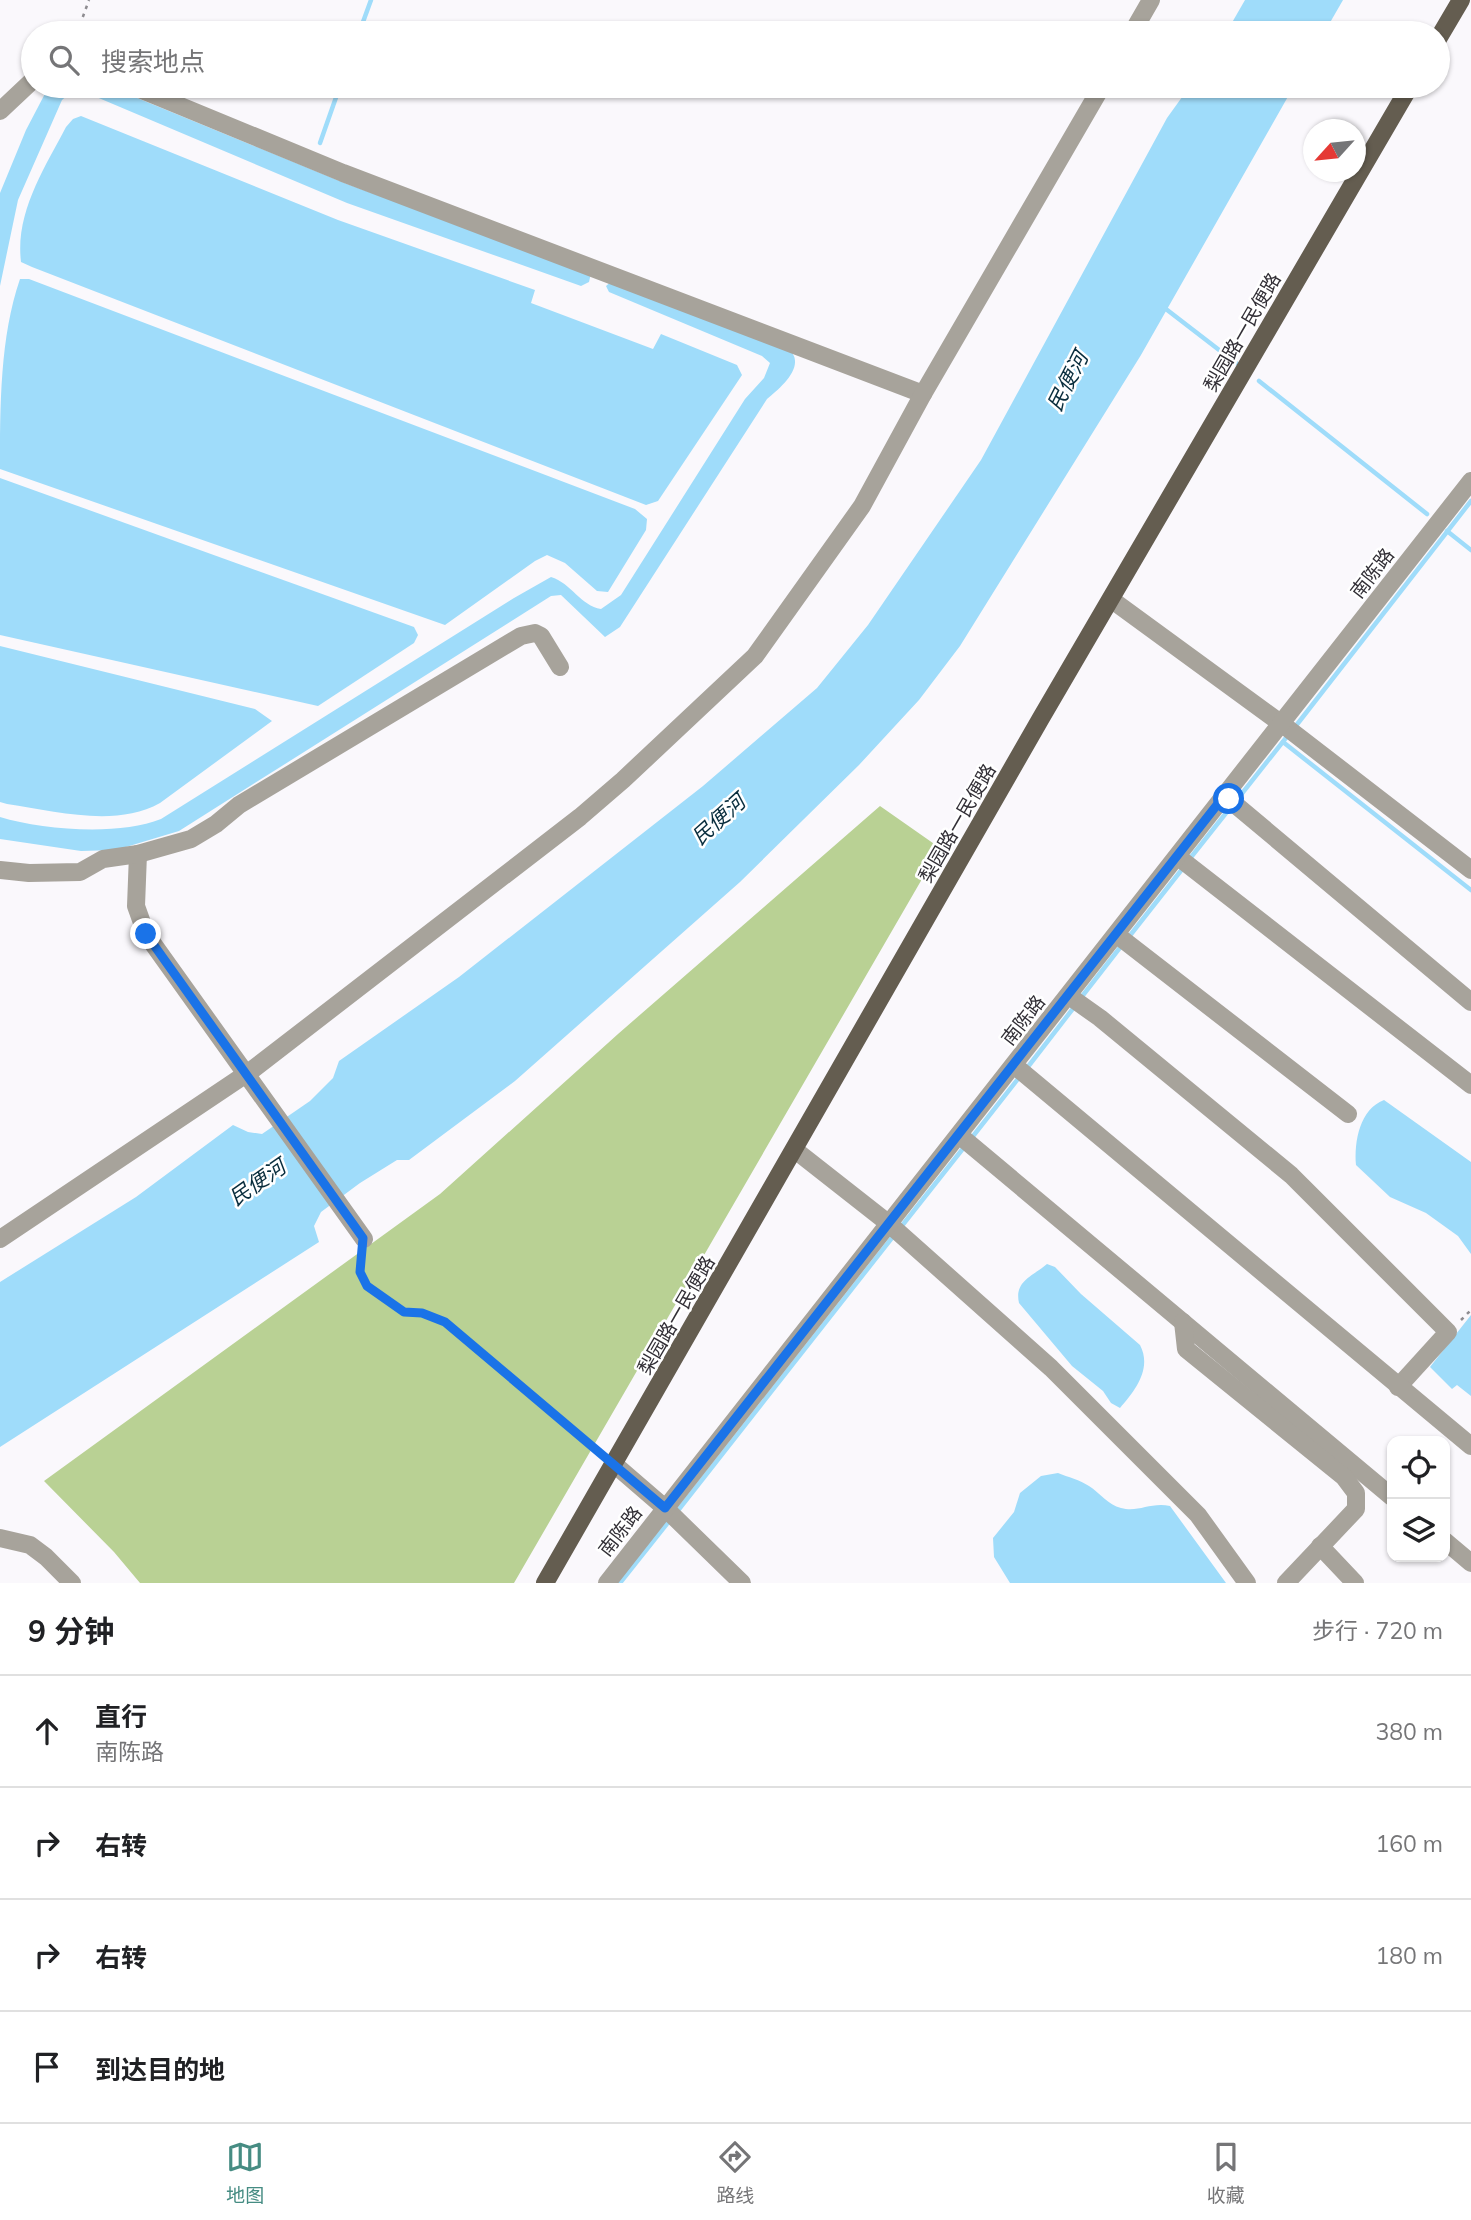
<!DOCTYPE html>
<html lang="zh">
<meta charset="utf-8">
<style>
:root{--surface:#fff;--page:#f6f6f6;--text:#202124;--muted:#757577;--line:#e0e0e0;--accent:#468c83}
body{margin:0;font-family:Mulish,"Noto Sans SC",sans-serif;background:var(--page);color:var(--text)}
.controls{position:absolute;right:21px;bottom:21px;display:grid;overflow:hidden;border-radius:14px;box-shadow:0 2px 5px #0004}
.controls button{width:63px;height:63px;display:grid;place-items:center;padding:0;border:0;border-bottom:2px solid var(--line);background:var(--surface);color:var(--text);font:35px sans-serif}
.compass{position:absolute;left:1303px;top:119px;width:63px;height:63px;border-radius:50%;background:var(--surface);box-shadow:0 2px 5px #0004;rotate:243deg}
.stop{position:absolute;width:21px;height:21px;margin:-16px;border:5px solid #1a73e8;border-radius:50%;background:#fff}
.stop.end{background:#1a73e8;border-color:#fff;box-shadow:0 2px 7px #0008}
.list{margin:0;padding:0;list-style:none}
h2{display:flex;justify-content:space-between;align-items:center;height:91px;margin:0;padding:0 28px;font-size:30px}
h2 small{font-size:23px;font-weight:400;color:var(--muted)}
.list li{display:grid;grid-template-columns:46px 1fr auto;gap:21px;align-items:center;box-sizing:border-box;height:112px;padding:0 28px;border-top:2px solid var(--line)}
.list b{display:block;font-size:26px;white-space:nowrap}
.list p{margin:0;font-size:23px;white-space:nowrap;color:var(--muted)}
.list em{font-size:23px;font-style:normal;color:var(--muted)}
.icon{flex:none;width:38px;height:38px;fill:none;stroke:currentColor;stroke-width:2;stroke-linecap:round;stroke-linejoin:round}
.map{position:relative;flex:none;width:1471px;height:1583px;overflow:hidden}
.search{position:absolute;background:var(--surface);box-shadow:0 2px 5px #0004;left:21px;right:21px;top:21px;height:77px;display:flex;align-items:center;gap:18px;box-sizing:border-box;padding:0 24px;border-radius:38px;color:var(--muted);font-size:26px}
.sheet{height:539px;background:var(--surface)}
nav{display:flex;justify-content:space-around;align-items:center;box-sizing:border-box;height:98px;border-top:2px solid var(--line);background:var(--surface);font-size:19px;color:var(--muted)}
nav a{display:grid;justify-items:center;gap:4px}
nav .on{color:var(--accent)}
.map>svg:first-child{display:block}
</style>
<div class="map">
<svg width="1471" height="1583" viewBox="0 0 1471 1583">
<rect width="100%" height="100%" fill="#faf8fc"/>
<polygon fill="#b9d194" points="880,806 940,848 514,1583 140,1583 114,1552 44,1481 440,1194 618,1034"/>
<g fill="#9fdcfa">
<polygon points="1245,0 1343,0 1324,33 1226,33"/>
<polygon points="49,86 108,86 347,184 591,273 589,282 581,286 347,203 94,96 70,93 62,100 18,200 0,286 0,193 26,130"/>
<polygon points="1190,86 1294,86 1141,355 960,646 919,700 859,765 740,882 515,1081 409,1160 397,1160 360,1183 321,1212 314,1226 319,1242 0,1447 0,1282 136,1197 233,1125 248,1132 262,1134 310,1101 333,1078 339,1061 459,977 703,786 817,688 868,625 981,460 1167,118"/>
<path d="M 81,116 L 338,220 L 535,290 L 531,303 L 653,349 L 661,334 L 737,365 L 742,375 L 658,501 L 646,505 L 32,267 L 21,262 C 15,213 44,169 66,127 L 73,119 Z"/>
<path d="M 20,279 L 29,279 L 635,509 L 647,519 L 646,530 L 608,592 L 597,591 L 565,563 L 547,555 L 535,561 L 445,625 L 0,469 C 0,406 0,337 20,279 Z"/>
<path d="M 613,280 L 790,349 C 792,353 795,356 795,361 C 796,375 777,391 767,399 L 620,627 L 605,637 L 561,595 L 551,596 L 179,831 L 116,850 L 81,851 L 0,839 L 0,817 C 43,830 119,836 161,819 L 514,598 L 551,577 C 571,583 581,606 601,609 L 621,595 L 745,399 L 764,378 L 770,363 L 762,356 L 609,292 L 606,286 Z"/>
<polygon points="0,478 414,627 418,635 414,643 318,706 0,635"/>
<path d="M 0,646 L 255,709 L 272,721 L 160,803 C 115,828 56,811 7,804 L 0,802 Z"/>
<path d="M 1384,1100 L 1471,1162 L 1471,1254 L 1458,1236 L 1426,1213 L 1390,1197 L 1356,1165 C 1354,1141 1360,1109 1384,1100 Z"/>
<path d="M 1047,1264 L 1055,1267 L 1081,1294 L 1140,1345 C 1152,1368 1136,1390 1120,1408 L 1111,1403 L 1103,1391 L 1072,1366 L 1019,1303 C 1014,1281 1033,1276 1047,1264 Z"/>
<polygon points="1471,1315 1471,1396 1457,1385 1452,1389 1430,1367"/>
<path d="M 1058,1473 C 1068,1477 1080,1480 1089,1486 C 1100,1493 1108,1505 1121,1508 C 1138,1513 1150,1502 1170,1506 L 1226,1583 L 1010,1583 L 994,1557 L 993,1538 L 1014,1512 L 1020,1493 L 1041,1476 Z"/>
</g>
<g fill="none" stroke-linecap="round" stroke-linejoin="round">
<g stroke="#9fdcfa" stroke-width="4.5">
<polyline points="359,33 371,0"/>
<polyline points="320,143 340,86"/>
<polyline points="1162,306 1236,363"/>
<polyline points="1259,381 1427,514"/>
<polyline points="1447,531 1471,550"/>
<polyline points="1295,727 1471,501"/>
<polyline points="1283,742 1471,890"/>
<polyline points="1236,801 1289,734"/>
<polyline points="1188,861 1230,808"/>
<polyline points="1128,938 1183,868"/>
<polyline points="1080,999 1122,945"/>
<polyline points="1027,1068 1075,1006"/>
<polyline points="970,1140 1021,1075"/>
<polyline points="901,1227 965,1146"/>
<polyline points="676,1513 895,1234"/>
<polyline points="620,1583 670,1520"/>
</g>
<g stroke="#8e8c91" stroke-width="2.5" stroke-dasharray="3.5 5" stroke-linecap="butt">
<polyline points="77,33 89,0"/>
<polyline points="362,1256 360,1272 367,1286 404,1312 422,1313 445,1322 600,1452"/>
<polyline points="1461,1320 1471,1310"/>
</g>
<g stroke="#a7a39b" stroke-width="18">
<polyline points="1132,33 1151,0"/>
<polyline points="132,86 343,173 923,394"/>
<polyline points="0,111 33,80"/>
<polyline points="1112,600 1286,727 1471,870"/>
<polyline points="1225,796 1471,1002"/>
<polyline points="138,854 136,906 146,934 364,1239"/>
<polyline points="1178,857 1471,1085"/>
<polyline points="0,870 29,873 80,872 103,859 138,854 191,839 216,824 239,805 521,636 535,633 541,636 560,667"/>
<polyline points="1117,935 1348,1114"/>
<polyline points="1069,996 1100,1018 1291,1175 1448,1332 1398,1387"/>
<polyline points="1015,1066 1471,1446"/>
<polyline points="959,1135 1392,1497"/>
<polyline points="795,1150 888,1223 1051,1368 1198,1515 1247,1583"/>
<polyline points="0,1239 252,1070 580,817 623,780 755,656 862,506 923,394 1102,86"/>
<polyline points="1183,1322 1186,1349 1344,1477 1356,1493 1356,1509 1286,1583"/>
<polyline points="614,1464 665,1508 742,1583"/>
<polyline points="0,1538 30,1545 46,1557 72,1583"/>
<polyline points="1445,1541 1471,1563"/>
<polyline points="1320,1546 1355,1583"/>
<polyline points="607,1583 1471,481"/>
</g>
<g stroke="#645d50" stroke-width="18">
<polyline points="1438,39 1461,0"/>
<polyline points="545,1583 1041,718 1410,86"/>
</g>
</g>
<g fill="none" stroke-linecap="round" stroke-linejoin="round">
<polyline stroke="#1a73e8" stroke-width="9" points="146,934 363,1238 360,1272 367,1286 404,1312 422,1313 445,1322 665,1508 1224,796 1229,799"/>
</g>
<g text-anchor="middle" dominant-baseline="central" stroke-width="5" stroke-linejoin="round" paint-order="stroke">
<g font-size="19" fill="#322f36" stroke="#fff">
<text transform="translate(1242 332) rotate(-60)">梨园路一民便路</text>
<text transform="translate(1372 573) rotate(-52)">南陈路</text>
<text transform="translate(957 823) rotate(-60)">梨园路一民便路</text>
<text transform="translate(1023 1020) rotate(-52)">南陈路</text>
<text transform="translate(676 1315) rotate(-60)">梨园路一民便路</text>
<text transform="translate(620 1531) rotate(-52)">南陈路</text>
</g>
<g font-size="21" font-style="italic" fill="#082d3d" stroke="#fff">
<text transform="translate(1067 381) rotate(-63)">民便河</text>
<text transform="translate(718 819) rotate(-42)">民便河</text>
<text transform="translate(257 1182) rotate(-35)">民便河</text>
</g>
</g>
</svg>
<div class="controls">
<button><svg class="icon" aria-label="locate" viewBox="0 0 24 24"><circle cx="12" cy="12" r="6"/><path d="M12 2v4M12 18v4M2 12h4M18 12h4"/></svg></button>
<button><svg class="icon" aria-label="layers" viewBox="0 0 24 24"><path d="M12 4l9 5-9 5-9-5zM3 14l9 5 9-5"/></svg></button>
</div>
<svg class="compass" viewBox="-18 -18 36 36"><path d="M0-13l5 13h-10z" fill="#e53935"/><path d="M0 13l5-13h-10z" fill="#757577"/></svg>
<div class="stop" style="left:1229px;top:799px"></div>
<div class="stop end" style="left:146px;top:934px"></div>
<div class="search"><svg class="icon" aria-label="search" viewBox="0 0 24 24"><circle cx="10" cy="10" r="6"/><path d="M15 15l6 6"/></svg>搜索地点</div>
</div>
<section class="sheet">
<h2>9 分钟<small>步行 · 720 m</small></h2>
<ul class="list">
<li><svg class="icon" aria-label="ahead" viewBox="0 0 24 24"><path d="M12 20V5M6 11l6-6 6 6"/></svg><div><b>直行</b><p>南陈路</p></div><em>380 m</em></li>
<li><svg class="icon" aria-label="right" viewBox="0 0 24 24"><path d="M7 20v-9h11M14 6l5 5-5 5"/></svg><div><b>右转</b></div><em>160 m</em></li>
<li><svg class="icon" aria-label="right" viewBox="0 0 24 24"><path d="M7 20v-9h11M14 6l5 5-5 5"/></svg><div><b>右转</b></div><em>180 m</em></li>
<li><svg class="icon" aria-label="arrive" viewBox="0 0 24 24"><path d="M6 21V4h12l-3 4 3 4H6"/></svg><div><b>到达目的地</b></div></li>
</ul>
</section>
<nav>
<a class="on"><svg class="icon" aria-label="map" viewBox="0 0 24 24"><path d="M3 6l6-2 6 2 6-2v14l-6 2-6-2-6 2zM9 4v14M15 6v14"/></svg>地图</a>
<a><svg class="icon" aria-label="directions" viewBox="0 0 24 24"><path d="M12 3l9 9-9 9-9-9zM9 14v-3h6M13 9l2 2-2 2"/></svg>路线</a>
<a><svg class="icon" aria-label="saved" viewBox="0 0 24 24"><path d="M7 4h10v16l-5-4-5 4z"/></svg>收藏</a>
</nav>
